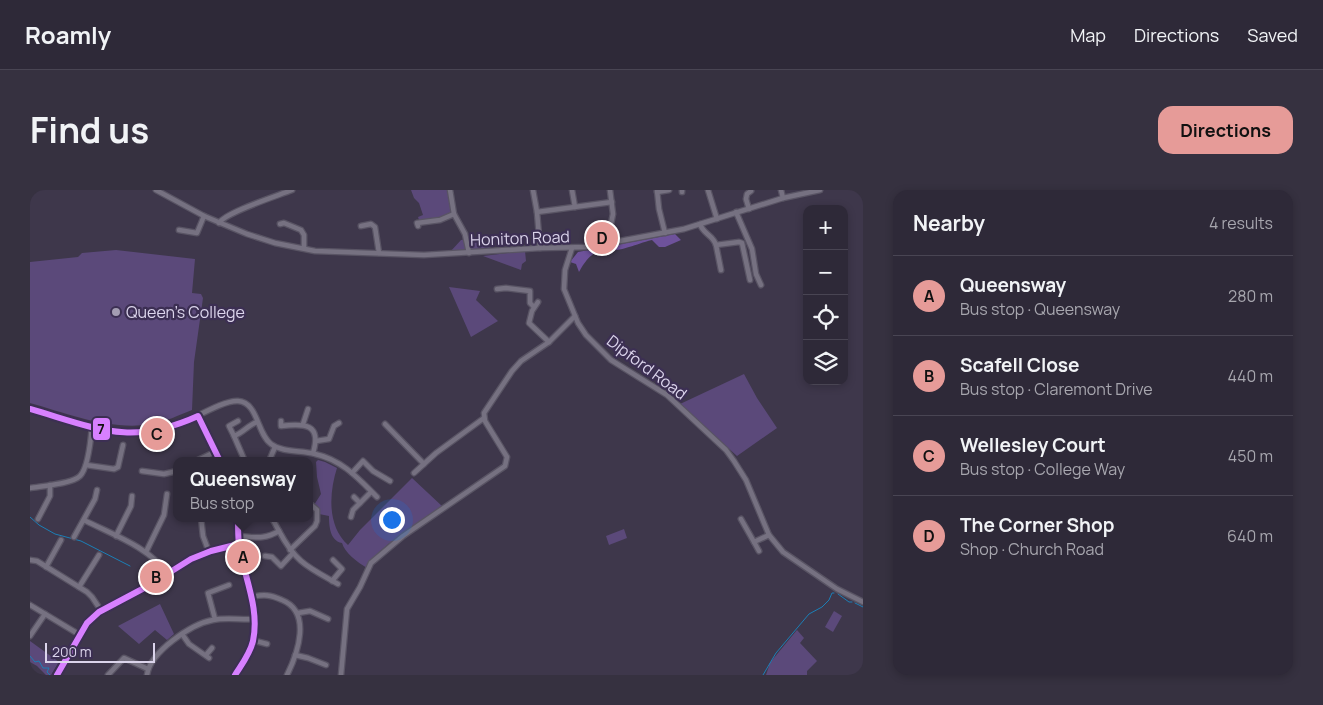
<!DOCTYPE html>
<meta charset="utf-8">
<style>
:root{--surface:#2e2938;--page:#363140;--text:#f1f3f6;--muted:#a7a6ae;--line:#494553;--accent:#e69b98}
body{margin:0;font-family:Manrope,sans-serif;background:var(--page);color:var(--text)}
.controls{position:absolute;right:15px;top:15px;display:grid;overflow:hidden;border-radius:10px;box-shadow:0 2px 8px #0003}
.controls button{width:45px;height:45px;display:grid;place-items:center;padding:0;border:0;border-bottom:1px solid var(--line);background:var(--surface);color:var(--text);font:25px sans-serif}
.scale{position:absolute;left:15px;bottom:12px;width:110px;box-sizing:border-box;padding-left:5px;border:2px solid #dbd4eb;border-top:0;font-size:14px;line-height:18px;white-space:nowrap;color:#dbd4eb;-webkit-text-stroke:4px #3c2f53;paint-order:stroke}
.you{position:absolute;left:361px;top:329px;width:18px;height:18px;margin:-12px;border:4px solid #fff;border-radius:50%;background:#1a73e8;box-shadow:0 0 0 8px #1a73e833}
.badge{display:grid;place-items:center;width:32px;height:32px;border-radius:50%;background:var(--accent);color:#111;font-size:16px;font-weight:700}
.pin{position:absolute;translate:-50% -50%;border:2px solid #fff;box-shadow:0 1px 5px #0006}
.popup{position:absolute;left:143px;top:267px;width:140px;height:65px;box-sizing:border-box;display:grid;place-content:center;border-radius:10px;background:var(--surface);filter:drop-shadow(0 1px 4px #0005);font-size:16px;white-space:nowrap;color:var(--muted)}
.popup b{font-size:19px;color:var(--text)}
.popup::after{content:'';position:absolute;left:50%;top:100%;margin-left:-10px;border:10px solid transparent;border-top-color:var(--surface)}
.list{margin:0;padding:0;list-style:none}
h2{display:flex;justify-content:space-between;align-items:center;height:65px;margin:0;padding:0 20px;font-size:21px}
h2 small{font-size:16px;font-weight:400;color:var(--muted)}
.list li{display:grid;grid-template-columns:32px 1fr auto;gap:15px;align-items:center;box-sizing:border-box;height:80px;padding:0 20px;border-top:1px solid var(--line)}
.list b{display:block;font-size:19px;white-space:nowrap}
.list p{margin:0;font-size:16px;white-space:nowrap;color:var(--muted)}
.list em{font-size:16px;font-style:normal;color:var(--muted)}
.icon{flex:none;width:28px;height:28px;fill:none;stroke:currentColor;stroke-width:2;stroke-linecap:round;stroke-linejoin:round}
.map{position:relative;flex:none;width:833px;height:485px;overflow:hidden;border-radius:15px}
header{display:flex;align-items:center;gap:30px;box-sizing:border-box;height:70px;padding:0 25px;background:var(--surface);border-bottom:1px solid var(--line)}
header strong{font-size:24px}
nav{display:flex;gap:28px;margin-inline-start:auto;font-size:18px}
.intro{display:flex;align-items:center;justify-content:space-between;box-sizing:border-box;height:120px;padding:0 30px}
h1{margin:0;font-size:35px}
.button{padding:12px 22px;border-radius:15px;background:var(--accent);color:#111;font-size:18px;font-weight:700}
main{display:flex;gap:30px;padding:0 30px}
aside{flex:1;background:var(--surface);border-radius:15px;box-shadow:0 2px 8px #0003}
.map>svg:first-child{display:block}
</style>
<header>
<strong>Roamly</strong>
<nav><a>Map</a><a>Directions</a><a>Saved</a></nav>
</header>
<div class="intro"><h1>Find us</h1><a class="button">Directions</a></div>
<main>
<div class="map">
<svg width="833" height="485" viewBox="0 0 833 485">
<rect width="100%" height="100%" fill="#3e374b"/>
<g fill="#5b497a">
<polygon points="381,0 419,0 422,22 409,29 389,30 388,27 393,25 389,13 384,8"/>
<path d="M 441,48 L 454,56 L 461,57 C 454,59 446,63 439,58 L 430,61 L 420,62 L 431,50 Z"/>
<path d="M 86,60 L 165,69 L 162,103 L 171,104 L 173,108 L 164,172 L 162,220 C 149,225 135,232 122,234 C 81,241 39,224 0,213 L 0,72 L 48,67 L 52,63 Z"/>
<polygon points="495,61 496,71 492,74 491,80 453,66"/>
<polygon points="419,97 450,101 446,110 468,131 441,147"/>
<polygon points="714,184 727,208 747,238 707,266 650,214"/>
<path d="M 288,270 L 295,272 L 307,278 C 299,303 297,336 318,355 L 330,340 L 382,288 L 413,317 C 393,330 346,357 337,378 C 327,372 315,363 312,353 C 300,351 299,336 299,326 L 289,324 L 284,315 L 291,304 L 287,287 L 286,272 Z"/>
<polygon points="594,339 597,348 579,355 576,346"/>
<polygon points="130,414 144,444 137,450 125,440 109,454 88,436"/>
<polygon points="804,421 812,426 803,442 795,437"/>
<polygon points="767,440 774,448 770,453 787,471 777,481 777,485 736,485 739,476 739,474"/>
<polygon points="0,451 29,472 21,485 16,485 7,476 0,472"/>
</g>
<path fill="#6e529b" d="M 645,44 L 651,50 L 635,57 L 629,57 L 622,50 C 613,52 607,55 599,57 C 574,66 566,51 549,82 L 546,74 L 540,72 L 548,62 Z"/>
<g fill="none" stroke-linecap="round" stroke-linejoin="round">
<g stroke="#1c7fb6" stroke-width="1">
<polyline points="0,327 9,335 25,344 51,351 100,376"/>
<polyline points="808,404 819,412 822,412"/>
<polyline points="825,413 833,417"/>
<polyline points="0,466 5,472 9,471 13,478 19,478 17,482 20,485"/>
<polyline points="733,485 746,463 779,424 792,417 799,410 802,403 804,403"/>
</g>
<defs>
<g id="minor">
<polyline points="126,0 174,26 217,44 245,53 285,61 394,65 510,58 558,57 654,39 753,8 790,0"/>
<polyline points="420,0 424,24 435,44 439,63"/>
<polyline points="503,0 507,22 510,58"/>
<polyline points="542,0 545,17"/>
<polyline points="627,0 629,19 635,43"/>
<polyline points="652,0 652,2"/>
<polyline points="678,0 687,29"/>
<polyline points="751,0 753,8"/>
<polyline points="627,2 639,0"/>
<polyline points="719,19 716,9 717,4 721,1"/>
<polyline points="507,22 582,12"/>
<polyline points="706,22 722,59 726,84 731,95"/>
<path d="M 189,33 C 196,22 247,6 262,0"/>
<polyline points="250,34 254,33 271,40 274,45 274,58"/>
<path d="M 670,34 C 673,44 683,45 686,55 L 709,52 L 712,53 L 720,90"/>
<polyline points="331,36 341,34 345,37 349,63"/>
<polyline points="388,36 387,33 410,30 424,24"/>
<polyline points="149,40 167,43 174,26"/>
<polyline points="578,53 578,48 583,24 580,0"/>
<polyline points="686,55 691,80"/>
<polyline points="542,58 535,80 534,99 548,133 556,145 581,170 637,205 696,260 704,271 716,290 739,345 753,362 807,399 833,412"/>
<polyline points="467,99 476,98 500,101 500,113 504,117"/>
<polyline points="508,112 502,121 499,133 519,152"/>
<path d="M 0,219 C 31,227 75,245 107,243 C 120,243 132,240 145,236 C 161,231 192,210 208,211 C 228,212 227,244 241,254 C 253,263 271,260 285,264 C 312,270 328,288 347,307"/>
<polyline points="168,226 190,271"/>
<path d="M 251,231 L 251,236 C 275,233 292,234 283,263"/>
<polyline points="273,234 278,219"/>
<polyline points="355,234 394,274"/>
<polyline points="204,246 199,236 208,231"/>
<polyline points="286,251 299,249 304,236 309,233"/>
<path d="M 214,269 L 204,246 C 213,243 218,235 227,232"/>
<polyline points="166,271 185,262"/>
<polyline points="239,271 245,257"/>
<polyline points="56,275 84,279 88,277 93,255"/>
<polyline points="112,281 134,284 147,281"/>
<polyline points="322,283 333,271 343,281 360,291"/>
<polyline points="384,283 406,263 454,228"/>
<path d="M 0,298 C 12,296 42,294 50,286 C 58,278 61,248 62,236"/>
<polyline points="324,307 330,313"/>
<polyline points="321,327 323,320 341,302"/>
<polyline points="171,328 173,346 179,362"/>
<polyline points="8,329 20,306 20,295"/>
<polyline points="711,329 724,352 739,345"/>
<path d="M 54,330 C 81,344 120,357 137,384"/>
<path d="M 249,341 C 266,373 278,377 308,394"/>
<polyline points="86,346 101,316 102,306"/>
<path d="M 209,346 C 225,347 234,350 249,341 L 242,328"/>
<polyline points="44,347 65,309 67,300"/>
<polyline points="724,352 729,361"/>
<polyline points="260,360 285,336 287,331 287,320 279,313"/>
<polyline points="116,362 134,325 137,304"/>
<polyline points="235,366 242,367 251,376 263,363"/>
<polyline points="0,370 7,371 57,402 62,407 72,422"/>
<polyline points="16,377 31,350"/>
<polyline points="302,391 312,379 303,370"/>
<polyline points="49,397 69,365"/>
<path d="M 222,407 C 234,404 241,405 252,410 C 282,422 268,463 257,485"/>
<polyline points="0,415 50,445"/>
<polyline points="268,423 280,421 298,429"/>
<polyline points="185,429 178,403 199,395"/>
<polyline points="152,444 159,454 179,468"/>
<polyline points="0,446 15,424"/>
<polyline points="222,450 237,454"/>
<polyline points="176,465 182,458"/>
<polyline points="265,465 278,468 296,475"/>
<path d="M 27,485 L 57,433 C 70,417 94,409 112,399 C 127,391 140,380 154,372 C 171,363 191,358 209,354"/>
<polyline points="78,485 94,468 118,479"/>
<path d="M 117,485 C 120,462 161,434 183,430 C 196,427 211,430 225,429"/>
<path d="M 205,485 C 242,439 217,403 209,355 C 208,346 208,337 208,328"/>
<polyline points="311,485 317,419 330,397 341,373 373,346 475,276 477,267 455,231 454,223 482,181 491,171 519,152 545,126"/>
</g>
</defs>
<use href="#minor" stroke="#595464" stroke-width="7"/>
<use href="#minor" stroke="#767181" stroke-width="4.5"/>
<defs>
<g id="bus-1">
<path d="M 0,219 C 66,238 100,257 168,226 L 190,271"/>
<polyline points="27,485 57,433 69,422 118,396 161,369 181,361 209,354"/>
<path d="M 205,485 C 212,474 220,464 223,451 C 230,418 214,387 209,355 C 208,347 208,337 208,328"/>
</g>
</defs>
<use href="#bus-1" stroke="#3c2f53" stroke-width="10"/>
<use href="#bus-1" stroke="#d780ff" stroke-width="6"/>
</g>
<circle fill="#a49db3" stroke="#3c2f53" stroke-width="2" cx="86" cy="122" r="5"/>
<g text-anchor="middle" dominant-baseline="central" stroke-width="4.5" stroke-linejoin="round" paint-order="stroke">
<g font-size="16" fill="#dbd4eb" stroke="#3c2f53">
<text transform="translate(490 48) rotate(-2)">Honiton Road</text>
<text transform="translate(617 177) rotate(37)">Dipford Road</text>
</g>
<g font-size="16" fill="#dbd4eb" stroke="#3c2f53" text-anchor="start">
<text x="96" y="122">Queen's College</text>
</g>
</g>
<rect stroke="#3c2f53" stroke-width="2" x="62" y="227" width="19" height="24" rx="5" fill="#d780ff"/>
<g font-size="14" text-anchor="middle" font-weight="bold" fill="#111">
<text x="71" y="244">7</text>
</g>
</svg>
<div class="controls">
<button>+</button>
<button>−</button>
<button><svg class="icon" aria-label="locate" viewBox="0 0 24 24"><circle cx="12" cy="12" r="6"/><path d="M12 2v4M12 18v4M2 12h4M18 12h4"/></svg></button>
<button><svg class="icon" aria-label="layers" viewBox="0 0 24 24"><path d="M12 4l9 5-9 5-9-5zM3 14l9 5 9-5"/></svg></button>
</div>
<div class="scale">200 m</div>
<div class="you"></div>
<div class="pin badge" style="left:213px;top:367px">A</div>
<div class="popup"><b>Queensway</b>Bus stop</div>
<div class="pin badge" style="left:126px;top:387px">B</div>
<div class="pin badge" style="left:127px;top:244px">C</div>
<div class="pin badge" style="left:572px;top:48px">D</div>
</div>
<aside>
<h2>Nearby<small>4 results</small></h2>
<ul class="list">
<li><span class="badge">A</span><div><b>Queensway</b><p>Bus stop · Queensway</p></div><em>280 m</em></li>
<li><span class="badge">B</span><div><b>Scafell Close</b><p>Bus stop · Claremont Drive</p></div><em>440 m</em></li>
<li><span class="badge">C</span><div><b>Wellesley Court</b><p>Bus stop · College Way</p></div><em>450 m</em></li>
<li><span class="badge">D</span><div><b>The Corner Shop</b><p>Shop · Church Road</p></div><em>640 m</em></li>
</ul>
</aside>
</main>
